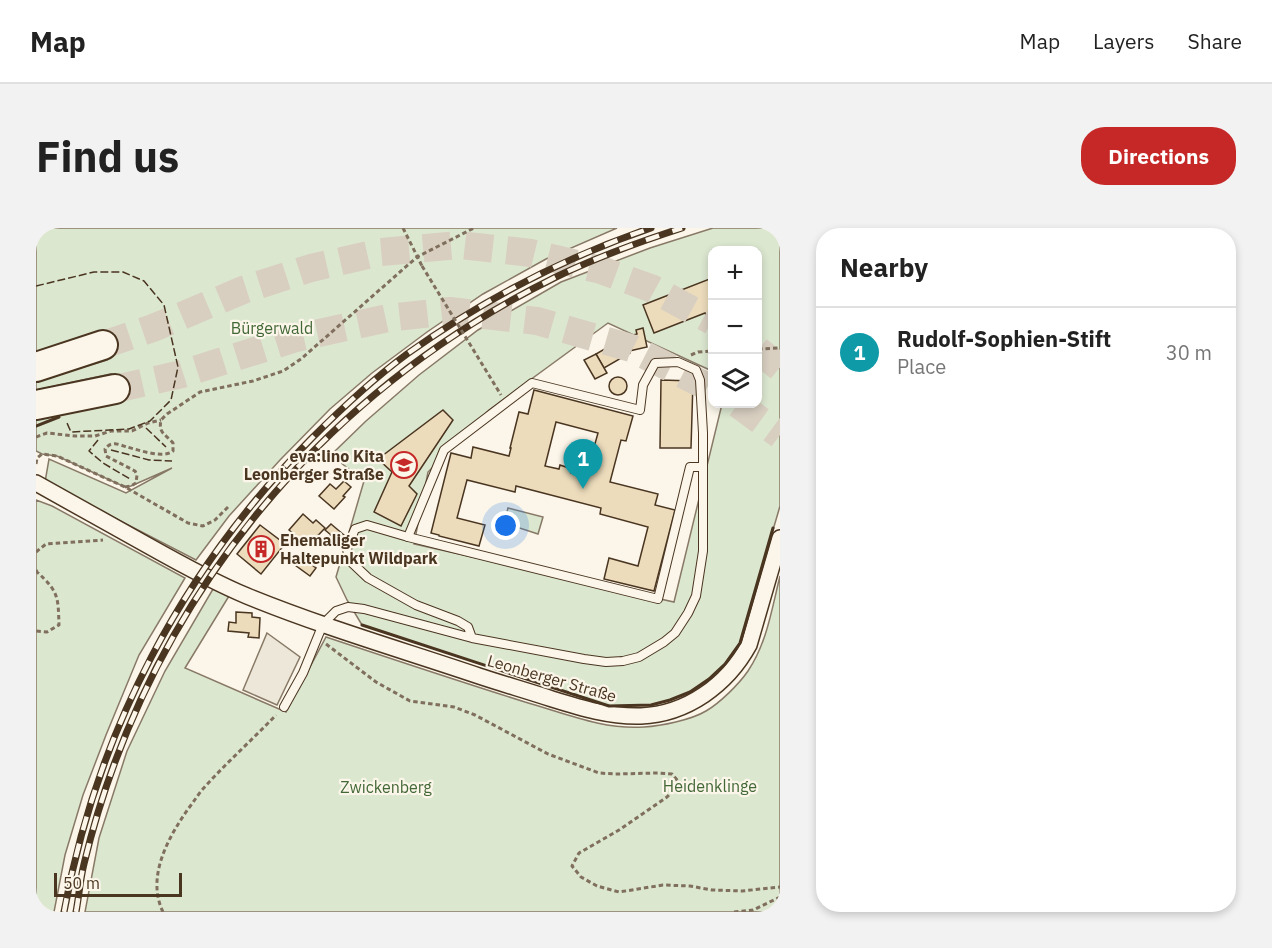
<!DOCTYPE html>
<html lang="en">
<head>
<meta charset="utf-8">
<style>
  body { margin:0; font-family:"IBM Plex Sans",sans-serif; background:#f2f2f2; color:#222 }
  .controls { position:absolute; right:18px; top:18px; display:grid; overflow:hidden; border-radius:12px; box-shadow:0 3px 9px #0003 }
  .controls button { width:54px; height:54px; display:grid; place-items:center; padding:0; border:0; border-bottom:2px solid #e0e0e0; background:#fff; color:#222; font:30px sans-serif }
  .scale { position:absolute; left:18px; bottom:15px; width:128px; box-sizing:border-box; padding-left:6px; border:3px solid #4a3520; border-top:0; font-size:16px; line-height:21px; white-space:nowrap; color:#4a3520; -webkit-text-stroke:4px #fbf6e9; paint-order:stroke }
  .you { position:absolute; left:470px; top:298px; width:21px; height:21px; margin:-15px; border:4px solid #fff; border-radius:50%; background:#1a73e8; box-shadow:0 0 0 9px #1a73e833 }
  .badge { display:grid; place-items:center; width:39px; height:39px; border-radius:50%; background:#c62828; color:#fff; font-size:20px; font-weight:700 }
  .pin { position:absolute; translate:-50% -50px; filter:drop-shadow(0 2px 3px #0008) }
  .pin::after { content:''; position:absolute; top:32px; width:21px; height:18px; background:inherit; clip-path:polygon(0 0,100% 0,50% 100%) }
  .list { margin:0; padding:0; list-style:none }
  h2 { display:flex; justify-content:space-between; align-items:center; height:78px; margin:0; padding:0 24px; font-size:26px }
  h2 small { font-size:20px; font-weight:400; color:#767676 }
  .list li { display:grid; grid-template-columns:39px 1fr auto; gap:18px; align-items:center; box-sizing:border-box; height:90px; padding:0 24px; border-top:2px solid #e0e0e0 }
  .list b { display:block; font-size:22px; white-space:nowrap }
  .list p { margin:0; font-size:20px; white-space:nowrap; color:#767676 }
  .list em { font-size:20px; font-style:normal; color:#767676 }
  .icon { flex:none; width:33px; height:33px; fill:none; stroke:currentColor; stroke-width:2; stroke-linecap:round; stroke-linejoin:round }
  .map { position:relative; flex:none; width:744px; height:684px; overflow:hidden; border-radius:24px }
  header { display:flex; align-items:center; gap:36px; box-sizing:border-box; height:84px; padding:0 30px; background:#fff; border-bottom:2px solid #e0e0e0 }
  header strong { font-size:28px }
  nav { display:flex; gap:33px; margin-inline-start:auto; font-size:21px }
  .intro { display:flex; align-items:center; justify-content:space-between; box-sizing:border-box; height:144px; padding:0 36px }
  h1 { margin:0; font-size:42px }
  .button { padding:15px 27px; border-radius:24px; background:#c62828; color:#fff; font-size:21px; font-weight:700 }
  main { display:flex; gap:36px; padding:0 36px }
  aside { flex:1; background:#fff; border-radius:24px; box-shadow:0 3px 9px #0003 }
  .map>svg:first-child { display:block }
  .green { fill:#dce7d0; stroke:#887966; stroke-width:1.5; fill-rule:evenodd }
  .parking { fill:#ede7d9; stroke:#887966; stroke-width:1.5 }
  .building { fill:#ecdcbc; stroke:#4a3520; stroke-width:1.5; fill-rule:evenodd }
  .lines { fill:none; stroke-linecap:round; stroke-linejoin:round }
  .highway-tunnel { stroke:#d8cfc1; stroke-width:28; stroke-dasharray:28 14; stroke-linecap:butt }
  .lane-casing { stroke:#4a3520; stroke-width:10 }
  .street-casing { stroke:#4a3520; stroke-width:18 }
  .highway-casing { stroke:#4a3520; stroke-width:32 }
  .path { stroke:#7f6f5c; stroke-width:3; stroke-dasharray:4.5 3; stroke-linecap:butt }
  .lane { stroke:#fbf6e9; stroke-width:8 }
  .street { stroke:#fbf6e9; stroke-width:15 }
  .highway { stroke:#fbf6e9; stroke-width:28 }
  .rail-casing { stroke:#4a3520; stroke-width:7 }
  .rail { stroke:#fbf6e9; stroke-width:4.5; stroke-dasharray:14; stroke-linecap:butt }
  .path-bridge { stroke:#7f6f5c; stroke-width:3; stroke-dasharray:4.5 3; stroke-linecap:butt }
  .fence { stroke:#4a3520; stroke-width:1.5; stroke-dasharray:8 3; stroke-linecap:butt }
  .wall { stroke:#4a3520; stroke-width:3 }
  .labels { text-anchor:middle; stroke-width:4.5; stroke-linejoin:round; paint-order:stroke }
  .park-label { font-size:16px; fill:#436837; stroke:#fbf6e9 }
  .poi-label { font-size:16px; font-weight:bold; fill:#4a3520; stroke:#fbf6e9; text-anchor:end }
  .street-label { font-size:16px; fill:#4a3520; stroke:#fbf6e9 }
</style>
</head>
<body>
<header>
<strong>Map</strong>
<nav><a>Map</a><a>Layers</a><a>Share</a></nav>
</header>
<div class="intro"><h1>Find us</h1><a class="button">Directions</a></div>
<main>
<div class="map">
<svg width="744" height="684" viewBox="0 0 744 684">
  <rect width="100%" height="100%" fill="#fbf6e9"/>
  <!-- green -->
  <g class="green">
    <polygon points="0,0 581,0 510,31 447,66 391,104 336,145 294,181 244,232 193,288 160,332 9,254 13,231 90,265 136,240 95,258 89,259 21,228 6,226 0,223 0,192 30,182 79,161 75,146 0,162 0,153 71,132 63,106 0,125"/>
    <path d="M 677,0 L 744,0 L 744,278 L 704,415 L 689,436 L 673,451 L 654,464 L 634,472 L 615,477 L 573,478 L 326,397 L 311,372 L 300,349 L 328,253 L 295,227 L 330,193 L 383,147 L 442,102 L 525,54 L 614,20 ZM 676,22 L 722,22 L 722,176 L 686,176 L 638,374 L 378,316 L 392,244 L 453,182 L 572,95 L 676,143 Z"/>
    <polygon points="0,272 16,278 149,350 103,427 70,507 47,567 29,627 18,684 0,684"/>
    <polygon points="472,280 507,289 502,306 468,295"/>
    <path d="M 744,348 L 744,684 L 49,684 L 63,610 L 91,523 L 129,443 L 177,361 L 193,368 L 149,440 L 250,484 L 290,409 C 356,431 422,453 489,474 C 528,485 567,502 608,499 C 625,498 655,492 670,483 C 684,475 703,456 712,443 C 731,415 736,380 744,348 Z"/>
  </g>
  <!-- parking -->
  <polygon class="parking" points="231,405 264,429 241,477 207,462"/>
  <!-- building -->
  <g class="building">
    <polygon points="676,50 676,87 671,89 669,85 618,105 607,77"/>
    <polygon points="607,100 611,119 593,123 589,109 601,106 600,102"/>
    <polygon points="589,109 594,125 568,140 560,126"/>
    <polygon points="560,126 571,145 559,151 548,132"/>
    <circle cx="582" cy="158" r="9"/>
    <polygon points="625,152 657,153 655,220 624,220"/>
    <path d="M 498,162 L 597,188 L 590,213 L 585,212 L 574,254 L 622,266 L 619,277 L 639,282 L 618,363 L 568,351 L 573,330 L 602,338 L 612,299 L 564,286 L 565,280 L 480,258 L 479,264 L 431,252 L 421,290 L 449,297 L 443,318 L 403,308 L 403,307 L 395,305 L 415,225 L 435,230 L 437,219 L 473,228 L 475,220 L 474,220 L 483,184 L 492,186 ZM 520,194 L 562,205 L 550,248 L 535,245 L 536,241 L 524,237 L 523,241 L 509,238 Z"/>
    <polygon points="407,182 417,192 373,258 381,266 365,298 338,284 356,244 342,231"/>
    <polygon points="308,253 315,259 307,268 309,269 298,281 283,268 294,256 300,261"/>
    <polygon points="267,286 277,295 280,292 289,300 272,318 253,302"/>
    <polygon points="295,296 308,307 299,318 291,311 295,307 289,302"/>
    <polygon points="224,297 249,316 225,346 201,326"/>
    <polygon points="265,329 280,340 274,348 259,337"/>
    <polygon points="200,384 216,385 216,389 224,390 223,410 212,409 213,405 192,403 193,394 200,395"/>
  </g>
  <g class="lines">
    <!-- highway-tunnel -->
    <g class="highway-tunnel">
      <polyline points="67,117 117,100 207,62 275,40 345,24 424,17 495,25 565,42 617,61 676,93"/>
      <polyline points="722,122 744,140"/>
      <polyline points="79,161 146,146 260,110 352,90 414,83 501,93 595,120 676,161"/>
      <polyline points="702,176 744,207"/>
    </g>
    <defs>
      <g id="lane">
        <polyline points="372,309 622,371 654,239 667,239"/>
        <polyline points="248,479 267,445 287,396 300,383 312,379 328,381 436,410 548,431 570,434 587,433 603,429 628,414 639,405 652,385 660,368 667,323 667,205 664,152 660,142 642,134 619,135 607,157 604,182 496,155 408,222 372,309 331,297 319,301 311,320 313,332 332,350 380,377 422,393 432,399 436,410"/>
      </g>
      <path id="street" d="M 0,255 C 37,276 74,296 111,317 C 143,335 177,354 211,368 C 287,399 366,422 443,448 C 467,456 492,463 516,471 C 545,480 574,489 605,488 C 651,486 691,457 713,417 L 744,310"/>
      <g id="highway">
        <polyline points="0,139 67,117"/>
        <polyline points="0,177 79,161"/>
      </g>
    </defs>
    <!-- lane casing -->
    <use href="#lane" class="lane-casing"/>
    <!-- street casing -->
    <use href="#street" class="street-casing"/>
    <!-- highway casing -->
    <use href="#highway" class="highway-casing"/>
    <!-- path -->
    <g class="path">
      <polyline points="367,0 386,38"/>
      <polyline points="722,121 744,120"/>
      <polyline points="655,127 662,124 676,123"/>
      <polyline points="0,209 11,205 39,208 59,208 75,203 96,203 112,195 125,192"/>
      <polyline points="0,236 1,230 6,226 21,228 89,259 152,295 167,298 179,292 193,278"/>
      <path d="M 89,259 L 95,258 L 100,255 L 101,247 L 99,243 L 70,228 L 69,221 C 71,219 73,216 77,216 C 81,215 87,218 91,219 C 103,222 127,231 137,223 L 137,215 C 130,206 122,206 125,192 L 131,186 L 164,164 L 217,153 L 247,143 L 265,131 L 381,29 L 438,0"/>
      <polyline points="0,324 10,316 67,312"/>
      <path d="M 0,342 L 1,344 C 23,364 22,369 23,397 L 11,404 L 0,403"/>
      <polyline points="290,416 340,454 374,473 418,479 439,487 512,526 563,545 579,546 622,545 636,546 642,553 639,560 631,569 583,602 543,625 536,638 545,649 561,658 583,664 627,657 654,658 676,662 706,663 744,659"/>
      <path d="M 127,684 C 110,649 132,610 152,581 C 157,575 161,568 166,562 C 189,536 216,512 240,487"/>
      <polyline points="698,684 717,682 744,669"/>
    </g>
    <!-- lane -->
    <use href="#lane" class="lane"/>
    <!-- street -->
    <use href="#street" class="street"/>
    <!-- highway -->
    <use href="#highway" class="highway"/>
    <defs>
      <g id="rail">
        <path d="M 28,684 C 61,503 146,342 275,211 C 305,181 337,151 371,126 C 447,72 527,30 615,0"/>
        <path d="M 40,684 C 43,668 44,652 48,636 C 110,378 282,166 520,49 C 561,29 603,14 646,0"/>
      </g>
    </defs>
    <!-- rail casing -->
    <use href="#rail" class="rail-casing"/>
    <!-- rail -->
    <use href="#rail" class="rail"/>
    <!-- path-bridge -->
    <polyline class="path-bridge" points="386,38 465,167"/>
    <!-- fence -->
    <g class="fence">
      <polyline points="0,58 58,44 87,44 108,53 128,77 142,139 135,172 114,193 93,201 35,204 31,195"/>
      <polyline points="110,200 130,219"/>
      <polyline points="62,212 53,223 67,235 94,251"/>
      <polyline points="75,222 113,232 136,233"/>
    </g>
    <!-- wall -->
    <g class="wall">
      <polyline points="0,198 23,189"/>
      <polyline points="326,397 573,478 615,477 634,472 654,464 673,451 689,436 704,415 737,300"/>
    </g>
  </g>
  <!-- icons -->
  <defs>
    <symbol id="school-ring" viewBox="-11 -11 22 22"><circle r="9.5" fill="#fbf6e9" stroke="#c62828" stroke-width="1.5"/><path d="M0-5L7-2L0 1L-7-2ZM-4 1L0 2.5L4 1V4Q0 6-4 4Z" fill="#c62828"/></symbol>
    <symbol id="building-ring" viewBox="-11 -11 22 22"><circle r="9.5" fill="#fbf6e9" stroke="#c62828" stroke-width="1.5"/><path d="M-4-6H4V6H1V3H-1V6H-4ZM-2.5-4.3h1.7v1.8h-1.7ZM.8-4.3h1.7v1.8H.8ZM-2.5-1h1.7V.8h-1.7ZM.8-1h1.7V.8H.8Z" fill="#c62828"/></symbol>
  </defs>
  <g fill-rule="evenodd">
    <use href="#school-ring" x="353" y="222" width="30" height="30"/>
    <use href="#building-ring" x="210" y="306" width="30" height="30"/>
  </g>
  <g class="labels">
    <!-- park labels -->
    <g class="park-label">
      <text x="236" y="106">Bürgerwald</text>
      <text x="674" y="564">Heidenklinge</text>
      <text x="350" y="565">Zwickenberg</text>
    </g>
    <!-- poi labels -->
    <g class="poi-label">
      <text x="348" y="234">eva:lino Kita<tspan x="348" dy="18">Leonberger Straße</tspan></text>
      <text x="244" y="318" text-anchor="start">Ehemaliger<tspan x="244" dy="18">Haltepunkt Wildpark</tspan></text>
    </g>
    <!-- street labels -->
    <g class="street-label">
      <text transform="translate(516 450) rotate(16)" y="6">Leonberger Straße</text>
    </g>
  </g>
</svg>
<div class="controls">
<button>+</button>
<button>−</button>
<button><svg class="icon" aria-label="layers" viewBox="0 0 24 24"><path d="M12 4l9 5-9 5-9-5zM3 14l9 5 9-5"/></svg></button>
</div>
<div class="scale">50 m</div>
<div class="you"></div>
<div class="pin badge" style="left:547px;top:261px;background:#0f9aa8">1</div>
</div>
<aside>
<h2>Nearby<small></small></h2>
<ul class="list">
<li><span class="badge" style="background:#0f9aa8">1</span><div><b>Rudolf-Sophien-Stift</b><p>Place</p></div><em>30 m</em></li>
</ul>
</aside>
</main>
</body>
</html>
